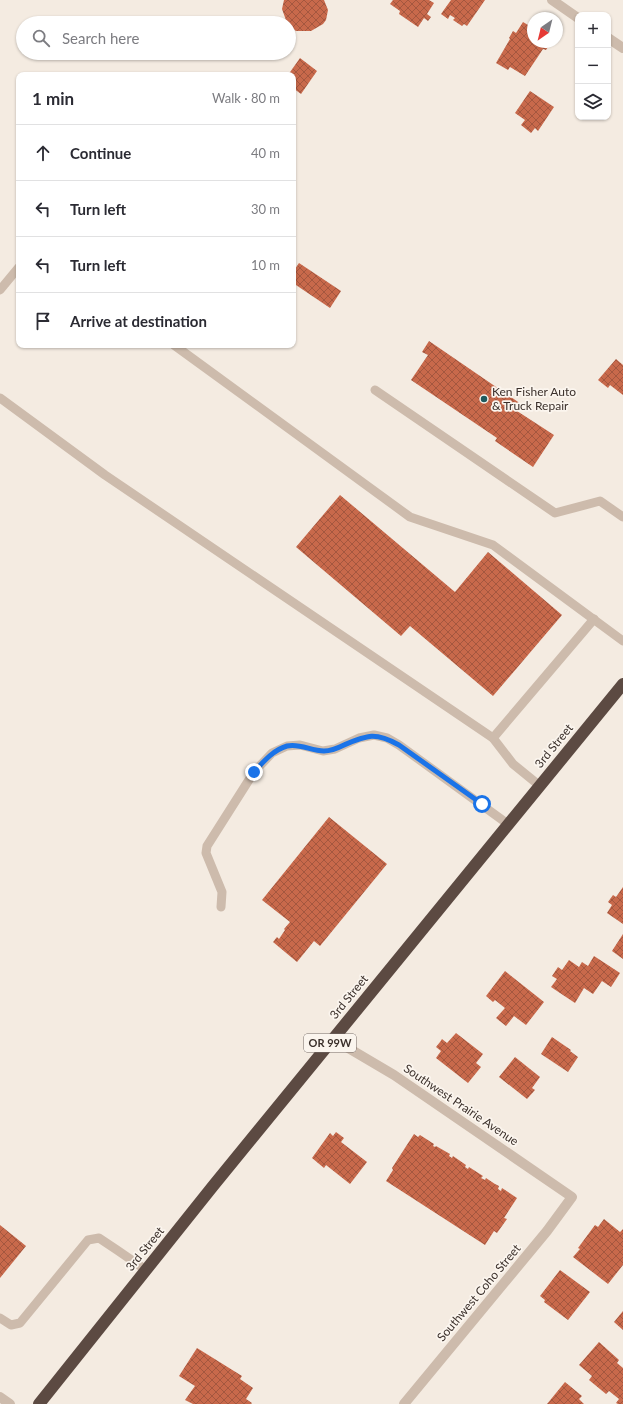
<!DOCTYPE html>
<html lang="en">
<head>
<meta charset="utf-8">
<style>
  body { margin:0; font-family:Lato,sans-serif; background:#f2f2f3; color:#2b2b33 }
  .controls { position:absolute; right:12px; top:12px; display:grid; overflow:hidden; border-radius:8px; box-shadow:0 1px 3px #0004 }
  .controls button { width:36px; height:36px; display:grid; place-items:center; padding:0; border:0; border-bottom:1px solid #e1e1e2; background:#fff; color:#2b2b33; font:20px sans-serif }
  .compass { position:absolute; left:527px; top:12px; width:36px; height:36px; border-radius:50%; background:#fff; box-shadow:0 1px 3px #0004; rotate:215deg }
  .stop { position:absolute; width:12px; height:12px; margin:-9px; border:3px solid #1a73e8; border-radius:50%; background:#fff }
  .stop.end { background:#1a73e8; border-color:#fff; box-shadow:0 1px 4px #0008 }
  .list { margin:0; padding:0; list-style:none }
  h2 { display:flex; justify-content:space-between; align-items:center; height:52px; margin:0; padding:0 16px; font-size:17px }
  h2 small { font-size:13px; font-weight:400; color:#7c7c81 }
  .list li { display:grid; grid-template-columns:26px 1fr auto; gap:12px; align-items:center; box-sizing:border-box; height:56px; padding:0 16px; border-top:1px solid #e1e1e2 }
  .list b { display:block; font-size:15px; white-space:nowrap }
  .list em { font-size:13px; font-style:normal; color:#7c7c81 }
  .icon { flex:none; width:22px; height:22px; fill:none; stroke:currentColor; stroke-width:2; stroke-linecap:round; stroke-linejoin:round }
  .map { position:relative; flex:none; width:623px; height:1404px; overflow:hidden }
  .search { position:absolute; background:#fff; box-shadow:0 1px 3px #0004; left:16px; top:16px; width:280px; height:44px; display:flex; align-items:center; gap:10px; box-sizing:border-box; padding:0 14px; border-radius:22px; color:#7c7c81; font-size:15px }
  .panel { position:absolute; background:#fff; box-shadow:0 1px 3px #0004; left:16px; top:72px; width:280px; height:276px; border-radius:8px }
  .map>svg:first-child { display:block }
  .building { fill:url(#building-cross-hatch) }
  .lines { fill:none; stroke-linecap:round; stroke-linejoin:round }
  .lane { stroke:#cdbbac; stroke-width:9 }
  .street { stroke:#cdbbac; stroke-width:10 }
  .highway { stroke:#5c4a42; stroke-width:12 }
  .route { stroke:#1a73e8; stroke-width:5 }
  .poi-dot { fill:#1f5a5e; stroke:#fbf5ee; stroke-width:1.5 }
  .labels { text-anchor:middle; stroke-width:3.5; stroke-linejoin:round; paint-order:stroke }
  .shield { fill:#fbf5ee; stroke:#756b66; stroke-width:1 }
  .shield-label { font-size:11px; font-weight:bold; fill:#3b302b }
  .poi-label { font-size:12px; fill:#3b302b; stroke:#fbf5ee; text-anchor:start }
  .street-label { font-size:12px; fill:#3b302b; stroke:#fbf5ee }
</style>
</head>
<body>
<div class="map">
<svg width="623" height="1404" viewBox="0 0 623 1404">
  <defs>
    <pattern id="building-cross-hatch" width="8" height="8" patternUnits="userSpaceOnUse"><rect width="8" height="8" fill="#c8694b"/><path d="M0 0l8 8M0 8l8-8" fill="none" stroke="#a4573f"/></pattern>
  </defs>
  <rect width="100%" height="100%" fill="#f4ebe1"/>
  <!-- building -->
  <g class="building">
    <polygon points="284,0 324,0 328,10 326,20 323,24 311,31 296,31 289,26 289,23 287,23 282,9"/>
    <polygon points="393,0 429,0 434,3 427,14 431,17 428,21 424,18 418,27 399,14 400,11 390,4"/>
    <polygon points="451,0 485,0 467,26 464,24 462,26 453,20 455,18 450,15 448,19 441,14"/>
    <polygon points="523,22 533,28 533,42 551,42 546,50 543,49 525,76 510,67 508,70 496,63 510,39 509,38 513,31 516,33"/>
    <polygon points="300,58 317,71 301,94 293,88 293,75 288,75"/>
    <polygon points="530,91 554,107 538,131 535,128 531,133 521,125 525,120 515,113"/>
    <polygon points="299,263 341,291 330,308 293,283 293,272"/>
    <polygon points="429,341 521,404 517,411 554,435 533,467 495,441 497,438 411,380 428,355 422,352"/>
    <polygon points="616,359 623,365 623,395 610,385 608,388 598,380"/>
    <polygon points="340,495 455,592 488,552 562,615 493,696 410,626 401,636 296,547"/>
    <polygon points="329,817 387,864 320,946 314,941 297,962 273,942 277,937 279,939 285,930 284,929 290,922 262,900"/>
    <polygon points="623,887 623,924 607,913 612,905 608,902 613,895 616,897"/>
    <polygon points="623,934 623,959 612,951"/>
    <polygon points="594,956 620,973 611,987 602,981 593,994 584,988 575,1003 551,987 557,979 552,976 558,967 562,970 569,960 579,967 582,962 588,966"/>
    <polygon points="505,971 544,1002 526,1025 514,1016 506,1026 496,1018 505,1008 495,1000 493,1002 486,996"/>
    <polygon points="456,1033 483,1054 476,1063 481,1067 468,1083 436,1058 441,1051 436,1047 440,1042 442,1039 447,1043"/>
    <polygon points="552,1037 571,1050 570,1051 578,1057 568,1072 541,1054"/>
    <polygon points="515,1057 540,1077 532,1088 535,1090 527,1099 499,1077"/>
    <polygon points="336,1132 344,1138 341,1142 367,1162 350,1184 326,1165 324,1168 312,1158 330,1133 333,1136"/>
    <polygon points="414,1134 418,1137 420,1135 434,1144 433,1146 435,1147 436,1146 450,1154 449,1156 452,1158 453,1156 466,1165 465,1167 468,1169 469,1167 483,1176 481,1178 485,1180 486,1178 495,1184 499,1186 498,1189 501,1191 502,1188 517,1198 504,1218 507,1219 497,1233 494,1231 485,1245 386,1181 393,1170 392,1168"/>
    <polygon points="604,1219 620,1232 623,1229 623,1265 608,1284 573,1257 580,1249 578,1248 595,1225 598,1227"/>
    <polygon points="0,1225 26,1246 0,1278"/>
    <polygon points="560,1270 590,1292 568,1320 544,1302 545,1300 540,1296"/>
    <polygon points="623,1311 623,1330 614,1322"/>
    <polygon points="599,1342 619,1360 617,1363 623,1368 623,1404 618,1404 616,1403 619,1399 609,1391 606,1394 589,1380 592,1376 579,1365"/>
    <polygon points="197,1348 242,1376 240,1379 253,1388 246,1399 252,1403 251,1404 193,1404 185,1400 195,1386 179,1376"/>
    <polygon points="565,1382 582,1396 579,1399 584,1404 547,1404"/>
  </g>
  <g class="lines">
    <!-- lane -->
    <g class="lane">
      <polyline points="0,290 19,267"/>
      <polyline points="174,345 410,517 493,545 623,641"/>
      <polyline points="375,390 555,513 600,501 623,517"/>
      <polyline points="0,398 105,475 493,738 513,764 540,786"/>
      <polyline points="493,738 594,619"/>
      <polyline points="221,907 222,892 206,853 207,846 254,772 272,753 287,746 300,745 323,751 335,749 359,738 374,735 387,738 399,745 508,824"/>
      <polyline points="0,1318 11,1325 20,1323 88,1240 99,1238 117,1250 146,1270"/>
    </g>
    <!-- street -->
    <g class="street">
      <polyline points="552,0 578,18"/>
      <polyline points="608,38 623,48"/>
      <polyline points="333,1039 394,1075 572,1197 547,1231 404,1404"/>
      <polyline points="0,1397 10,1404"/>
    </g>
    <!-- highway -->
    <polyline class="highway" points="39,1404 213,1186 623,684"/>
  </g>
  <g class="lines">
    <!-- route -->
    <path class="route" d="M 254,772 C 263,762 273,750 287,746 C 300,743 311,751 324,751 C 331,751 338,748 344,745 C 368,735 375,732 399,745 L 482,804"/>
  </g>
  <!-- markers -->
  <circle class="poi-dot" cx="484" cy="399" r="4"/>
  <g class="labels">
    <!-- shield labels -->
    <rect class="shield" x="304" y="1034" width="52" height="18" rx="3"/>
    <g class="shield-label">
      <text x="330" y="1047">OR 99W</text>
    </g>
    <!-- poi labels -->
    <g class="poi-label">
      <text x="492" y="396">Ken Fisher Auto<tspan x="492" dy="14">&amp; Truck Repair</tspan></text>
    </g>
    <!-- street labels -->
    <g class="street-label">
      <text transform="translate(554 746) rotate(-51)" y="4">3rd Street</text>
      <text transform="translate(349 997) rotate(-51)" y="4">3rd Street</text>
      <text transform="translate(461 1105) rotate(34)" y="4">Southwest Prairie Avenue</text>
      <text transform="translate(145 1249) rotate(-51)" y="4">3rd Street</text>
      <text transform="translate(479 1293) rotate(-50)" y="4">Southwest Coho Street</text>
    </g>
  </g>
</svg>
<div class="controls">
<button>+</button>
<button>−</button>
<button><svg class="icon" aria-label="layers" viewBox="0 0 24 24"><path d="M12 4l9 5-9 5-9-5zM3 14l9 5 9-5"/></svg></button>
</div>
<svg class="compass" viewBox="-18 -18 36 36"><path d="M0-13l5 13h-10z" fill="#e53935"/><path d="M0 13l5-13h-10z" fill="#7c7c81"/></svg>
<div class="stop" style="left:482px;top:804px"></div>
<div class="stop end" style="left:254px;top:772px"></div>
<div class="search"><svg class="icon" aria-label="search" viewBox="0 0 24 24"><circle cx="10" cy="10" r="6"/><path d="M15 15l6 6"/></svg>Search here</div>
<section class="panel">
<h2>1 min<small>Walk · 80 m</small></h2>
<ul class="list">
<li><svg class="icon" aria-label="ahead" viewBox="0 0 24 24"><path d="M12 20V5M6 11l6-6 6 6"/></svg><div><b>Continue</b></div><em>40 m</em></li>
<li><svg class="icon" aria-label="left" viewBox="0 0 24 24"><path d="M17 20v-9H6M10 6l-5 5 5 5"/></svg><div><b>Turn left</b></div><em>30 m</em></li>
<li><svg class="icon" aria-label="left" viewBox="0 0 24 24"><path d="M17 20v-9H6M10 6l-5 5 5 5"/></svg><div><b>Turn left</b></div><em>10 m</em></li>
<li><svg class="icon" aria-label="arrive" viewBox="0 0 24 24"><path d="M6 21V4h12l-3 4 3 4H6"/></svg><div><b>Arrive at destination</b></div></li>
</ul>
</section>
</div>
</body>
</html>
